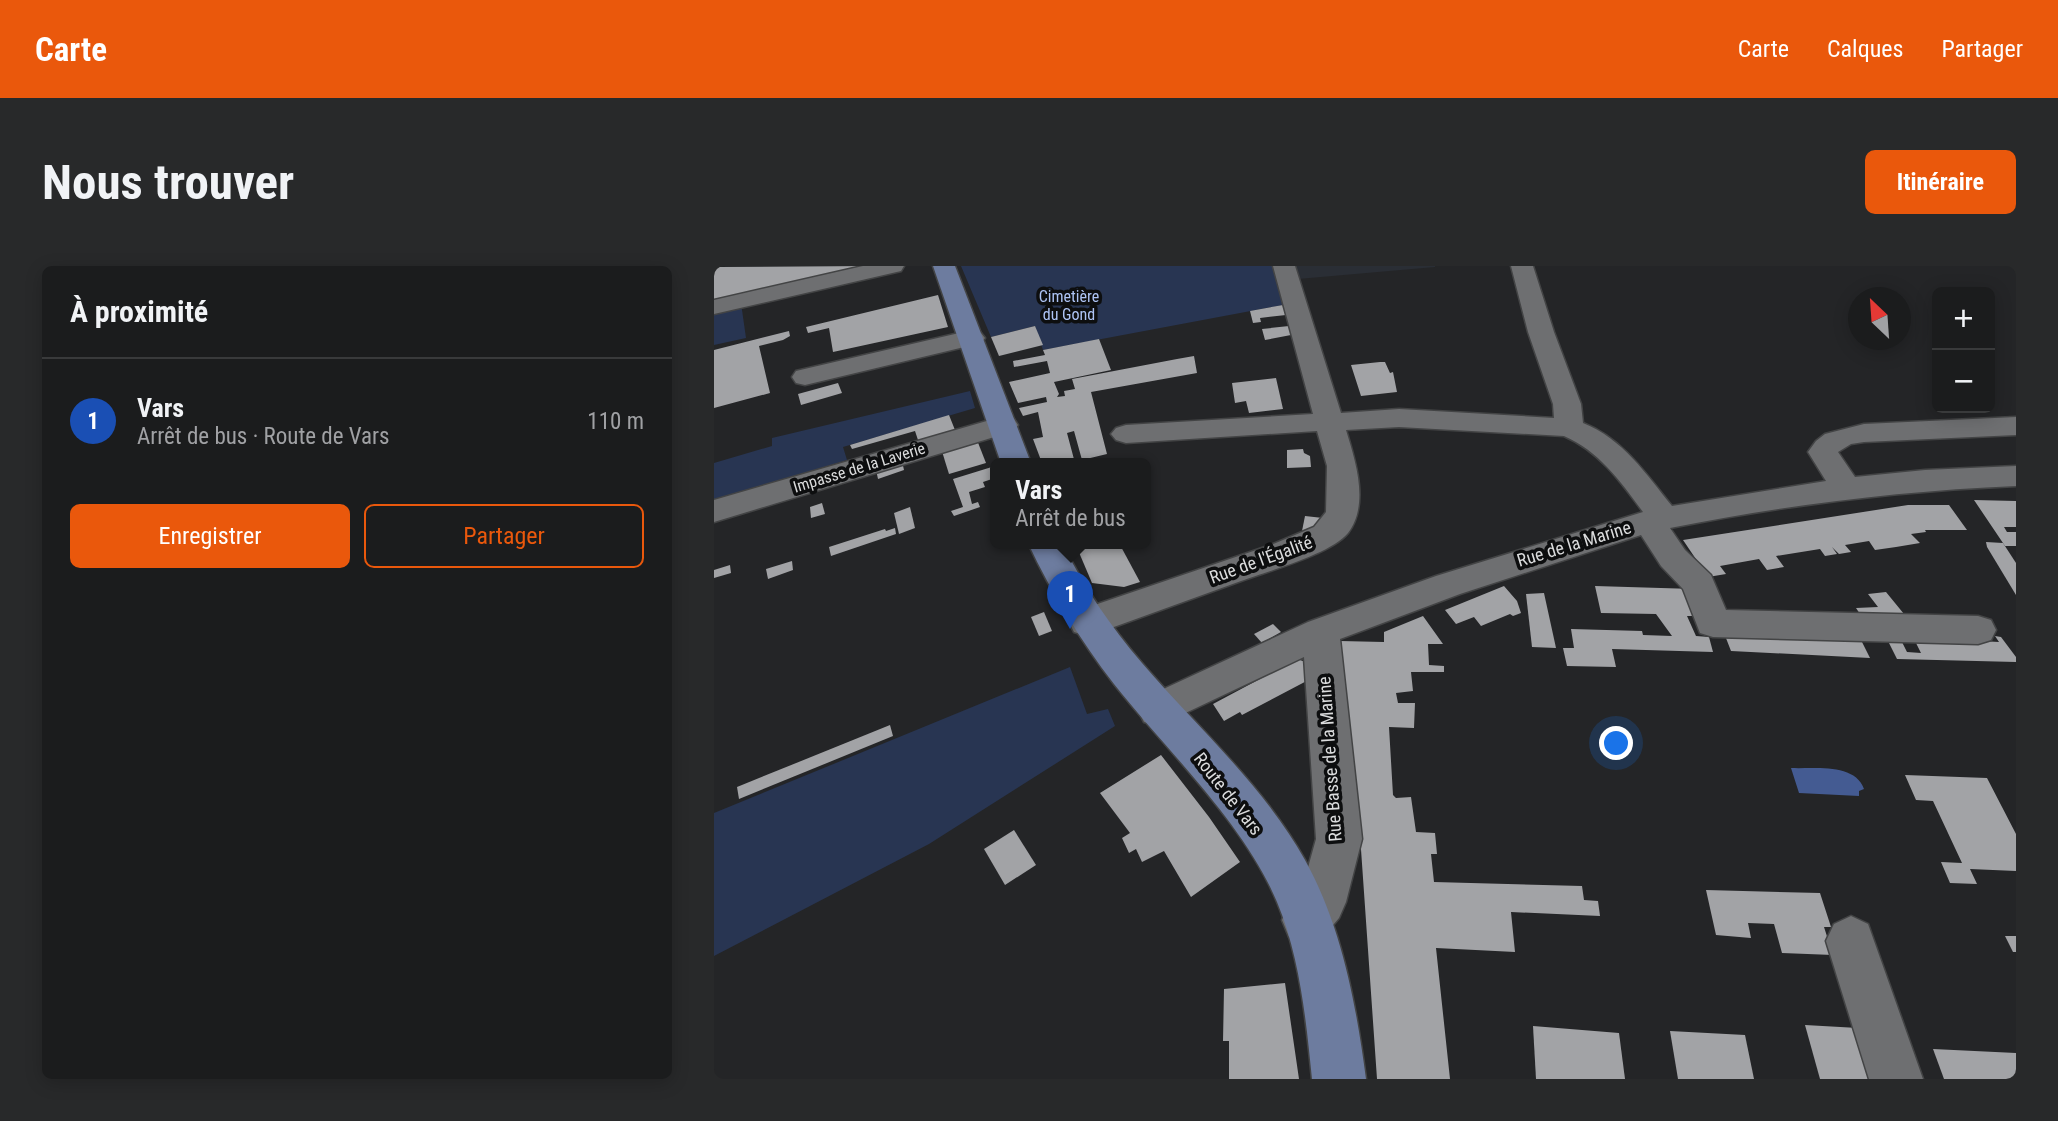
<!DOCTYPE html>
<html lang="fr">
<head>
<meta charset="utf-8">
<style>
  body { margin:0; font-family:"Roboto Condensed",sans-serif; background:#28292a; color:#f1f3f6 }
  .controls { position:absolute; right:21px; top:21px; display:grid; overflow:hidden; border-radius:10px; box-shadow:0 4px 18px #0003 }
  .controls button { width:63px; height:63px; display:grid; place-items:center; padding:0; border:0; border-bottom:2px solid #393a3b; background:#1b1c1d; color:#f1f3f6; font:35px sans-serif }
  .compass { position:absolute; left:1134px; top:21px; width:63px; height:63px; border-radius:50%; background:#1b1c1d; box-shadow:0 4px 18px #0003; rotate:335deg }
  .you { position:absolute; left:903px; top:478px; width:24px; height:24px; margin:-18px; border:5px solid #fff; border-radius:50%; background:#1a73e8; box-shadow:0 0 0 10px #1a73e833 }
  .badge { display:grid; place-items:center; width:46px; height:46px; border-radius:50%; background:#ea580c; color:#fff; font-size:23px; font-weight:700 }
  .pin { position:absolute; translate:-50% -58px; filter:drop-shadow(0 2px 4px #0008) }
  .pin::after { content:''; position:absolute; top:37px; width:24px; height:21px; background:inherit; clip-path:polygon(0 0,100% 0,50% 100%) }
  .popup { position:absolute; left:276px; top:192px; width:161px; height:91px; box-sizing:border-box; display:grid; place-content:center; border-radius:10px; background:#1b1c1d; filter:drop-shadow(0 2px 5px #0005); font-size:23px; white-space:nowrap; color:#a0a1a4 }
  .popup b { font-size:26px; color:#f1f3f6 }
  .popup::after { content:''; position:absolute; left:50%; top:100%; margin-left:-14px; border:14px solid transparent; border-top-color:#1b1c1d }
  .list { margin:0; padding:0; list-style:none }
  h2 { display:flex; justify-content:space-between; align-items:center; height:91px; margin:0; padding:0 28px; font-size:30px }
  h2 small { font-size:23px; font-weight:400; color:#a0a1a4 }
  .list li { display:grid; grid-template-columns:46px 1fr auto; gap:21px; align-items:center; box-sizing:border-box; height:126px; padding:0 28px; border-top:2px solid #393a3b }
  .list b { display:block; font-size:26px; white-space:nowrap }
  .list p { margin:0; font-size:23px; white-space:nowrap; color:#a0a1a4 }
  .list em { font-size:23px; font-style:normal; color:#a0a1a4 }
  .actions { display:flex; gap:14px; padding:21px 28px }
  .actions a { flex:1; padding:16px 0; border:2px solid #ea580c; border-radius:10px; text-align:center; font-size:24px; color:#ea580c }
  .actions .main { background:#ea580c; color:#fff }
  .map { position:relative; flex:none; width:1302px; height:813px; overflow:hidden; border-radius:10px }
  header { display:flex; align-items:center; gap:42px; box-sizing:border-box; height:98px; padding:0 35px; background:#ea580c; color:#fff }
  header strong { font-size:33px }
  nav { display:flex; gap:38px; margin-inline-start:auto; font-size:24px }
  .intro { display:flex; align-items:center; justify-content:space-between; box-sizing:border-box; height:168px; padding:0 42px }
  h1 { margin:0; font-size:49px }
  .button { padding:18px 32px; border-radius:10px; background:#ea580c; color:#fff; font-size:24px; font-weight:700 }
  main { display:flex; gap:42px; padding:0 42px }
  aside { flex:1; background:#1b1c1d; border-radius:10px; box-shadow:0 4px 18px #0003 }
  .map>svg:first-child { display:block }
  .built { fill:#2a2e35 }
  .green { fill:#283552 }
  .water { fill:#445b92 }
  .building { fill:#a2a3a6 }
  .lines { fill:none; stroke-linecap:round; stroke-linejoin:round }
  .minor-casing { stroke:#434445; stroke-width:3 }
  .major-casing { stroke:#434445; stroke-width:3 }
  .minor { fill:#6e6f71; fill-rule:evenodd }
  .major { fill:#6d7c9f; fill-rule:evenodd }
  .labels { text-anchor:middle; stroke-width:7; stroke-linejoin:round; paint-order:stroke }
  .far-park-label { font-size:16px; fill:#aec4f5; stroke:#0d0e0f }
  .far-street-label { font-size:16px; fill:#dbdcdd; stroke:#0d0e0f }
  .street-label { font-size:18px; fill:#dbdcdd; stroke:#0d0e0f }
</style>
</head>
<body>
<header>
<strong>Carte</strong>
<nav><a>Carte</a><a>Calques</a><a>Partager</a></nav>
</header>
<div class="intro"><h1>Nous trouver</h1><a class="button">Itinéraire</a></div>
<main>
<aside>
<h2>À proximité<small></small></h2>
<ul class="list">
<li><span class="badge" style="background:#1a4fb4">1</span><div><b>Vars</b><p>Arrêt de bus · Route de Vars</p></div><em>110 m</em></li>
</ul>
<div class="actions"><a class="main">Enregistrer</a><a>Partager</a></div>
</aside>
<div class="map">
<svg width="1302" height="813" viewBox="0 0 1302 813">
  <rect width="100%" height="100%" fill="#242527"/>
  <!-- built -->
  <polygon class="built" points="581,0 721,0 721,1 584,13"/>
  <!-- green -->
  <g class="green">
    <polygon points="247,0 559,0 569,39 329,84 321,60 277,71"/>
    <polygon points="27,37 32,72 0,79 0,44"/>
    <polygon points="256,125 261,142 129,181 133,194 0,235 0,197 58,180 58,172"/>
    <polygon points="356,401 373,448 394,443 401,460 215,578 0,690 0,547"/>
  </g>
  <!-- water -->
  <path class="water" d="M 1077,502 C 1101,503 1141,497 1150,523 L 1145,525 L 1145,530 L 1085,527 Z"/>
  <!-- building -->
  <g class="building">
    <polygon points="0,0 6,1 156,0 0,37"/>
    <polygon points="224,29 234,61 119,86 115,62 94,67 92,61"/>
    <polygon points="569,39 572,49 546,52 547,56 539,57 536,45"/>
    <polygon points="321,60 329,79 285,90 277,71"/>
    <polygon points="575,60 577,69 551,74 548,63"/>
    <polygon points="75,65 76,70 69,74 45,80 56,127 0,142 0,84"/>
    <polygon points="385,73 397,104 340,116 345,128 343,131 351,130 350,125 361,123 358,113 463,93 480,90 483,107 377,126 393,188 368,194 360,165 353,167 361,197 328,197 319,173 329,171 324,146 309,150 305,142 333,136 332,131 304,137 295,116 336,107 333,95 300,101 299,95 331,89 329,84"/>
    <polygon points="666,96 671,96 676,107 679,106 683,126 647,130 637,99"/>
    <polygon points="562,112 569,143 535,147 532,135 521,137 518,117"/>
    <polygon points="124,117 128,127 87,139 84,128"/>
    <polygon points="235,149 243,169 206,180 201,165 138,183 136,179"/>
    <polygon points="261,169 272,197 235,208 226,179"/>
    <polygon points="589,183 590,187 596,190 597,201 573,202 573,184"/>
    <polygon points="187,191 190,204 164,213 161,199"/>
    <polygon points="281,200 281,212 269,216 271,221 255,226 258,238 264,236 266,241 240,250 237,245 249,241 239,213"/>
    <polygon points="1260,234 1302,235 1302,261 1290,261 1293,266 1302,266 1302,280 1291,280"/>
    <polygon points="108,237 111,248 97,252 96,241"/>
    <polygon points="1194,239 1235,239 1253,264 1211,264 1212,266 1197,268 1206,277 1182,281 1161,284 1155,275 1131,279 1137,286 1125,288 1118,281 1123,288 1111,290 1106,283 1062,290 1070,301 1053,304 1045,293 1006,300 1012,308 994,311 969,274"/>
    <polygon points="196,241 201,262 185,268 180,247"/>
    <polygon points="591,250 609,252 594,268 588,265"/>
    <polygon points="181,262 182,268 117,290 115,281 171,263 172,265"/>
    <polygon points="1272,276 1289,277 1302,297 1302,329 1273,281"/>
    <polygon points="361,277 405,277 426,316 410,321 378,317"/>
    <polygon points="78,295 79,304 54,313 52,303"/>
    <polygon points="16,299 17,307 0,312 0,304"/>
    <polygon points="790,320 803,335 807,347 799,350 796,348 767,360 760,351 742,358 731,344"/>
    <polygon points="881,320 980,323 989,350 973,350 982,370 995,371 999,386 898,383 902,401 853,400 849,382 860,382 857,363 928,365 929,369 958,370 942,348 887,347"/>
    <polygon points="1172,326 1190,348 1154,360 1142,342 1164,341 1154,328"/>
    <polygon points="830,327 842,382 818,381 812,328"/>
    <polygon points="330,346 338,365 325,370 317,351"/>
    <polygon points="709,350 729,378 714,378 715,399 730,400 730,406 697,406 699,425 682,427 684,437 701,437 700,462 675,461 679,529 682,532 697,531 702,566 721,567 723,588 717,588 720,616 868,620 870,634 884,635 886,650 797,646 801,686 722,682 736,813 663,813 646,569 626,375 670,376 670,366"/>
    <polygon points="559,358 567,366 548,377 540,368"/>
    <polygon points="1010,367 1152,371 1155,376 1148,376 1156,392 1017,385"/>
    <polygon points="1281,370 1287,371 1302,391 1302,396 1183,393 1175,377 1169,376 1166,371 1186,372 1193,386 1207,387 1202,377 1194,377 1192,371 1285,376"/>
    <polygon points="583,393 603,400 604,409 528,449 526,446 510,455 499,438"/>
    <polygon points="176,459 179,470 25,533 23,521"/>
    <polygon points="447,489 495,551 526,596 477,631 450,585 428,596 422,583 415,587 408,572 416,567 386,527"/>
    <polygon points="1191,509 1273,512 1302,568 1302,605 1256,603 1263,618 1236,617 1227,596 1248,597 1219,535 1202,534"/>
    <polygon points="300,564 322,599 291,619 270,583"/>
    <polygon points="992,624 1106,627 1117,661 1110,661 1119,689 1068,687 1060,658 1034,657 1037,672 1002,669"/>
    <polygon points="1291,670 1302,670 1302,686 1299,686"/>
    <polygon points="571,717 585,813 515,813 515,775 509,775 510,723"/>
    <polygon points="1091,759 1144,762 1160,813 1106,813"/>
    <polygon points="819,760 905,767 911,813 822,813"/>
    <polygon points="956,765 1031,769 1040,813 964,813"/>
    <polygon points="1219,783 1302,787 1302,813 1230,813"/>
  </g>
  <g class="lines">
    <defs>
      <g id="minor">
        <polygon points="149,0 190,0 187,5 0,48 0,34"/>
        <path d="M 559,0 L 581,0 L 627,147 L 685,143 L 840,152 L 839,138 L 814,66 L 797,0 L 819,0 L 840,66 L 867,138 L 869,157 C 909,173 932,208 958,240 L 1112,215 L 1094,186 L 1102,175 L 1111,168 L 1150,158 L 1302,151 L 1302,169 L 1150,176 L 1137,178 L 1124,186 L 1141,211 L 1211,204 L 1302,200 L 1302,220 C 1185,225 1071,239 956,262 L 971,284 L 997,309 L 1012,344 L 1264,350 L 1277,354 L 1282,364 L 1277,374 L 1264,378 L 999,371 L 986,367 L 969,323 L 947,300 L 927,269 L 746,328 L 626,373 L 648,573 L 632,636 L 625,652 L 609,671 L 592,678 L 575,671 L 568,654 L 575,637 L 588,623 L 602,573 L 590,391 L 444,460 L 430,456 L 424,444 L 430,432 L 594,356 L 722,310 L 929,246 C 907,216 885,185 850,170 L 685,161 L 632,164 C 641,194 656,238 634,267 C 617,288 554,305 527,315 C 480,332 433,349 386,366 L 373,370 L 360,366 L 355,356 L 360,346 L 557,279 L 600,261 L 612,246 L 613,200 L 603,165 L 412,177 L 402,174 L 397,168 L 402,162 L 412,159 L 599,148 Z"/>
        <polygon points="258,64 267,67 271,72 267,77 91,119 82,117 78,111 82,105"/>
        <polygon points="290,150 300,153 304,159 300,165 0,256 0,234"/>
        <polygon points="1137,650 1154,658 1209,813 1155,813 1112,675 1120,658"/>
      </g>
      <g id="major">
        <polygon points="219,0 241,0 317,197 287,197"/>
        <path d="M 314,277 L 348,277 C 370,321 396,360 428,397 C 483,461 549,519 591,594 C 628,661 642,738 652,813 L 598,813 C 592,754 586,691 563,636 C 530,557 453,485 400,418 C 366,374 338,328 314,277 Z"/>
      </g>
    </defs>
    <!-- minor casing -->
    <use href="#minor" class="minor-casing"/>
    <!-- major casing -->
    <use href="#major" class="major-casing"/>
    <!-- minor -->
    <use href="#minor" class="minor"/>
    <!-- major -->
    <use href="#major" class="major"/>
  </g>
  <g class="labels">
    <!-- far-park labels -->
    <g class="far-park-label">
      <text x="355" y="36">Cimetière<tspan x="355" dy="18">du Gond</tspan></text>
    </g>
    <!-- far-street labels -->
    <g class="far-street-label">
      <text transform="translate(145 201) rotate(-17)" y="6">Impasse de la Laverie</text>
    </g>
    <!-- street labels -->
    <g class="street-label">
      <text transform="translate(860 278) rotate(-17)" y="6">Rue de la Marine</text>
      <text transform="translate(547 294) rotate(-20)" y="6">Rue de l'Égalité</text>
      <text transform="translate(616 493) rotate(-94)" y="6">Rue Basse de la Marine</text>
      <text transform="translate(514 528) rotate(52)" y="6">Route de Vars</text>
    </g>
  </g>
</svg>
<div class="controls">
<button>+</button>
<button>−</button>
</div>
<svg class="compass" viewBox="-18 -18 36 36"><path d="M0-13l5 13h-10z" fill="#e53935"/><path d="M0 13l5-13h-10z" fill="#a0a1a4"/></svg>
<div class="you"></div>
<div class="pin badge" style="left:356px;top:363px;background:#1a4fb4">1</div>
<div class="popup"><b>Vars</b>Arrêt de bus</div>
</div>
</main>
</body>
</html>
